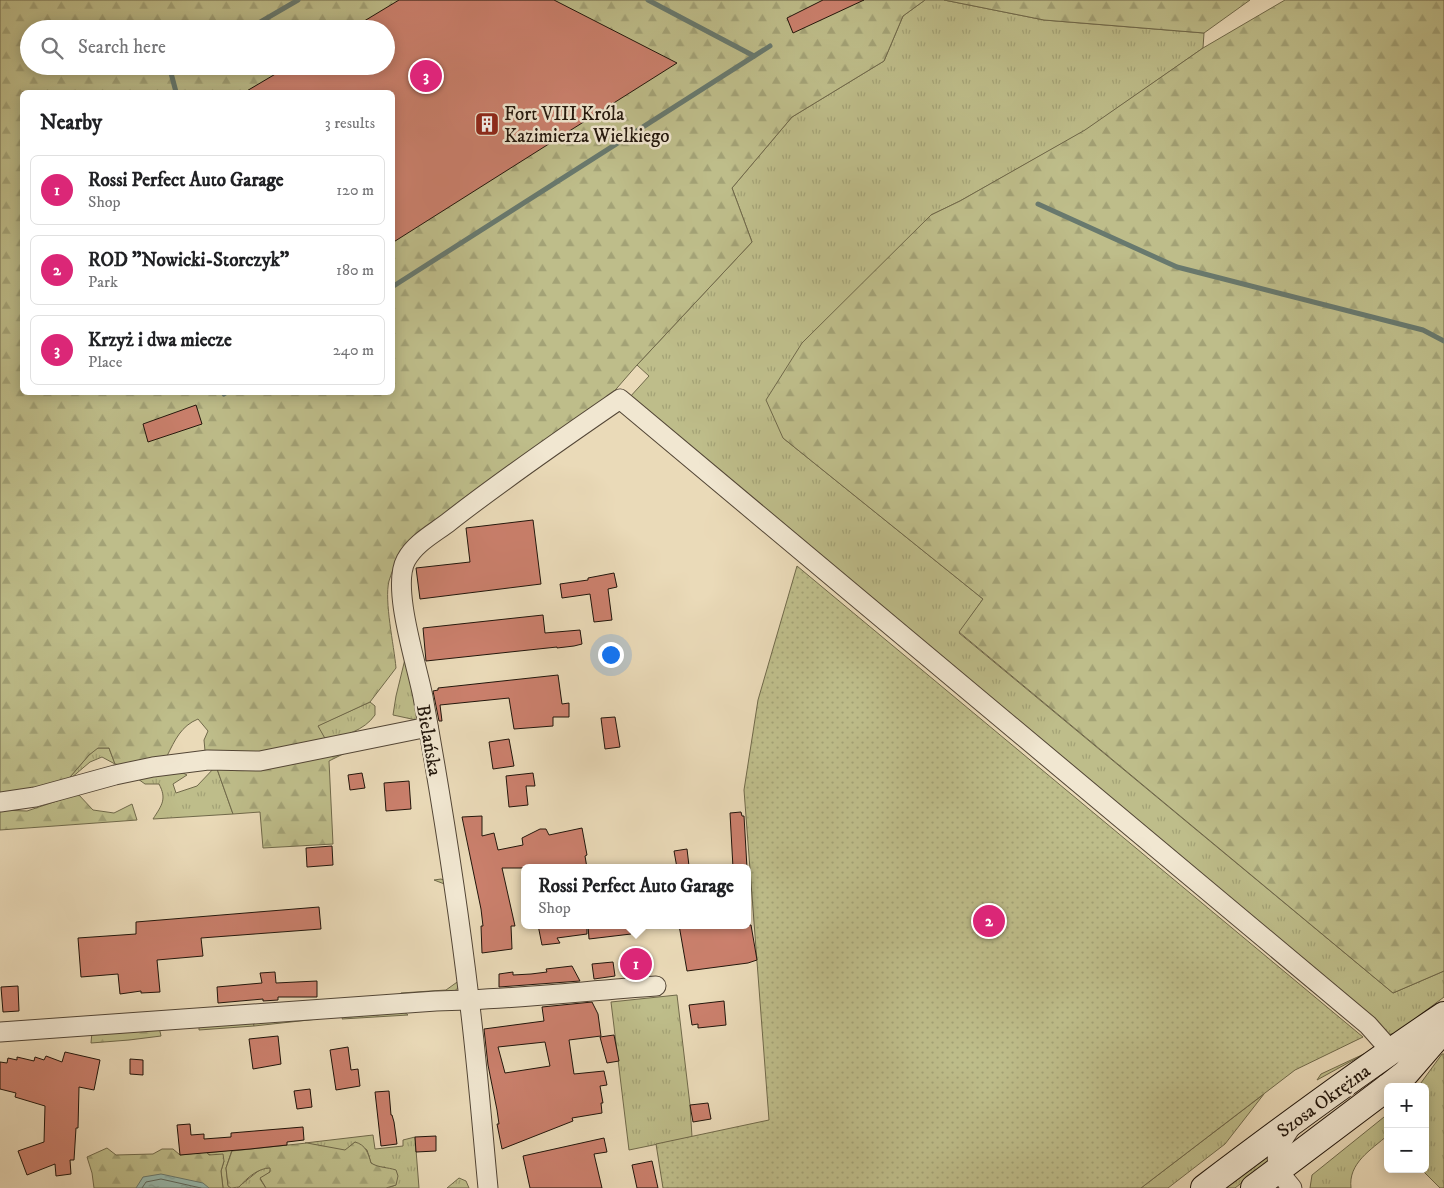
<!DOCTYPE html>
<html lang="en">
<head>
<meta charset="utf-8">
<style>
  body { margin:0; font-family:"IM FELL DW Pica",serif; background:#f2f2f2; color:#202124 }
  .controls { position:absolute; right:15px; bottom:15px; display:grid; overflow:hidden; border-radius:8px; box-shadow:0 2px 12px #0003 }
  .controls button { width:45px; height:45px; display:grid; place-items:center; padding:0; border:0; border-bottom:1px solid #e0e0e0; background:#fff; color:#202124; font:25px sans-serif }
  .you { position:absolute; left:610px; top:654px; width:18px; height:18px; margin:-12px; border:4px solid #fff; border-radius:50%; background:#1a73e8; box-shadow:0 0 0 8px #1a73e833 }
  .badge { display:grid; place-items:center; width:32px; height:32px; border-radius:50%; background:#db2777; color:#fff; font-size:16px; font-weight:700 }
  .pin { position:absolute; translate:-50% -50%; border:2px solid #fff; box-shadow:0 1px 5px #0006 }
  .popup { position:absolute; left:521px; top:864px; width:230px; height:65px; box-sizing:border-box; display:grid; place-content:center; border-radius:8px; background:#fff; filter:drop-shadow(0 1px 4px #0005); font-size:16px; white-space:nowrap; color:#757577 }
  .popup b { font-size:19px; color:#202124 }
  .popup::after { content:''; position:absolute; left:50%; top:100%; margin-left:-10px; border:10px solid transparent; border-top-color:#fff }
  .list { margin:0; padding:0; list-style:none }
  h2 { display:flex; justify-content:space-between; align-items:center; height:65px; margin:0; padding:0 20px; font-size:21px }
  h2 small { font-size:16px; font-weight:400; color:#757577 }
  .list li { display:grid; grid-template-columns:32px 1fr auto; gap:15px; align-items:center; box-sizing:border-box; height:70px; margin:0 10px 10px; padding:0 10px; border:1px solid #e0e0e0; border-radius:8px }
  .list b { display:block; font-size:19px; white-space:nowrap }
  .list p { margin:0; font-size:16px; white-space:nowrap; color:#757577 }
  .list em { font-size:16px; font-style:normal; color:#757577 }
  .icon { flex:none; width:28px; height:28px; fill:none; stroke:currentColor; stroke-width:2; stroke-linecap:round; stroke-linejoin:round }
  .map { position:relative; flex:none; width:1444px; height:1188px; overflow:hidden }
  .search { position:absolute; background:#fff; box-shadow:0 2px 12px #0003; left:20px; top:20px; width:375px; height:55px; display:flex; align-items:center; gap:12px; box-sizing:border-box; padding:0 18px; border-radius:28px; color:#757577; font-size:19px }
  .panel { position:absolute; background:#fff; box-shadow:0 2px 12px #0003; left:20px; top:90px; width:375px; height:305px; border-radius:8px }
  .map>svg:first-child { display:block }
  .grass { fill:url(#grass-tufts); stroke:#70694a }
  .forest { fill:url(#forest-firs); stroke:#70694a; fill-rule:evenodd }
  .garden { fill:url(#garden-dots); stroke:#70694a }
  .water { fill:url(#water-ripples); stroke:#68796e }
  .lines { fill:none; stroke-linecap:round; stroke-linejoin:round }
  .shore { stroke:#5c685e; stroke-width:1 }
  .stream { stroke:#68796e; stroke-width:5 }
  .building { fill:#cb806d; stroke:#21150b; fill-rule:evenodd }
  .street-casing { stroke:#534636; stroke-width:21 }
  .secondary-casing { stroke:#21150b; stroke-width:28 }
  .street { stroke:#f1e7d1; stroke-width:19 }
  .secondary { stroke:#f1e7d1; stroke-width:26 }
  .labels { text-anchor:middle; stroke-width:5; stroke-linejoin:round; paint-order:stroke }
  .poi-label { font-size:19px; fill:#21150b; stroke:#f1e7d1; text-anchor:start }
  .street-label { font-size:19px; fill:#21150b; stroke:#f1e7d1 }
</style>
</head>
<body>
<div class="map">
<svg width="1444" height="1188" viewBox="0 0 1444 1188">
  <defs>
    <pattern id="grass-tufts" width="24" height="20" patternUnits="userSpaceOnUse" patternTransform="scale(1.25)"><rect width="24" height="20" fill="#bebd8a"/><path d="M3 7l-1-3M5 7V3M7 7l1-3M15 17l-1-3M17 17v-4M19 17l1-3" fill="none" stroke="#a3a276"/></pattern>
    <pattern id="forest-firs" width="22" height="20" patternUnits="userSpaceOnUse" patternTransform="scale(1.25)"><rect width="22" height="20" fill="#bebd8a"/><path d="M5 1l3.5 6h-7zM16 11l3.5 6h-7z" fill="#a3a276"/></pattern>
    <pattern id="garden-dots" width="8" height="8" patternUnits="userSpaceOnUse" patternTransform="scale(1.25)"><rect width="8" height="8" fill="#bebd8a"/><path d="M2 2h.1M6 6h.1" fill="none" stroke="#a3a276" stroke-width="1.8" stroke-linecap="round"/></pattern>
    <pattern id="water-ripples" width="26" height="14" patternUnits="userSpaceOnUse" patternTransform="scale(1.25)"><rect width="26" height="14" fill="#98bbb0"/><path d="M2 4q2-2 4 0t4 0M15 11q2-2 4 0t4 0" fill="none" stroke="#83a096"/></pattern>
  </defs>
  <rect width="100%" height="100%" fill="#eadab8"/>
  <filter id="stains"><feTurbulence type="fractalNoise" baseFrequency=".004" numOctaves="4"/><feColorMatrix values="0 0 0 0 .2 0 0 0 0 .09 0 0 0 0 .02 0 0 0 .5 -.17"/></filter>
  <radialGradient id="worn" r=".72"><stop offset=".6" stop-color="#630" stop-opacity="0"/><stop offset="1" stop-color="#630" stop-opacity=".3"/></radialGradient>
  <!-- grass -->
  <g class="grass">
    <polygon points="925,0 944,0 1044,20 1204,33 1203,48 1086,130 960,201 931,215 783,438 983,599 959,633 1393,993 1444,971 1444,997 1396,1033 1387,1035 948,666 880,604 629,398 649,376 637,365 752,242 732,188 792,117 884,61 903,16"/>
    <polygon points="406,655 421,721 393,715 396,696"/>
    <path d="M 370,702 L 375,706 L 375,715 C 364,731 344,735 327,742 L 317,726 Z"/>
    <polygon points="97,748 109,748 115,764 102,757 90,762 64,784 89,755"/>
    <path d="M 216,766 L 233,814 L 153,819 C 162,805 167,799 159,784 L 145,784 L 138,779 L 181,772 L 187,775 L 173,784 L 176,793 L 197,786 Z"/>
    <path d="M 441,879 L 446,881 L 451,892 L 461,980 C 458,1002 423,996 406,997 L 401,993 L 446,990 L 460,980 L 447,885 L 434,880 Z"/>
    <polygon points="677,995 690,1105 692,1137 629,1150 611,1002"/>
    <polygon points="253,1019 254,1026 199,1030 199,1025"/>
    <polygon points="1366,1053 1317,1080 1321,1074"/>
    <polygon points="1442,1054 1444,1054 1444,1188 1440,1188 1421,1169 1425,1169 1425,1087 1418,1087"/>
    <polygon points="1264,1094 1225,1144 1168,1188 1141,1188"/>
    <path d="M 1388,1115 L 1388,1135 C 1371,1150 1348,1163 1351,1188 L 1310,1188 L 1312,1175 L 1384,1117 Z"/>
    <polygon points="373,1135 375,1149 403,1146 403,1140 415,1137 419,1188 386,1188 396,1185 385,1167 379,1168 371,1163 367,1150 355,1142 345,1151 305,1143"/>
    <polygon points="1272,1149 1270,1161 1235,1188 1221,1188"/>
    <polygon points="232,1150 226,1168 228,1185 231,1188 223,1188 221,1171 224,1161 206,1153"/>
    <polygon points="271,1167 270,1172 260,1179 266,1188 237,1188 262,1168"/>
    <polygon points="459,1178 466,1181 469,1188 447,1188"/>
  </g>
  <!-- forest -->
  <g class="forest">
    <path d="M 0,0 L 925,0 L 903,16 L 884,61 L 792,117 L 732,188 L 752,242 L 637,365 L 604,403 L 402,552 C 397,561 392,570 389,581 C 384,601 394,645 396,668 L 370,702 L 318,726 L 327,742 C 298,748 231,764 205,751 L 204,740 L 208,731 L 198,719 C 181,726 175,740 167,756 L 126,766 L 115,764 L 109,748 L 98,748 L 89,755 L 64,784 L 0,797 ZM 29,29 L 386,29 L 386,66 L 29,66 ZM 22,92 L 392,92 L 392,392 L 22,392 Z"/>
    <polygon points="944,0 1250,0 1204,33 1044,20"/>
    <polygon points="1285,0 1444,0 1444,971 1393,993 959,632 983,599 783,438 766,400 802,343 931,215 960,201 1085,130 1203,48"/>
    <polygon points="351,750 329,761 333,844 263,848 260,812 233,814 216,766"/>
    <polygon points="78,794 93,810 114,813 132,804 137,820 0,830 0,810 27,811"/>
    <polygon points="403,1011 408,1015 342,1019 344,1015 363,1016 367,1012"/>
    <polygon points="318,1015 318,1019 254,1026 253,1019"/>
    <polygon points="159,1027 161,1036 129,1040 91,1043 92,1032"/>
    <path d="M 355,1142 C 366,1145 368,1153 371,1163 C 379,1168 387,1167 396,1170 L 398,1176 L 396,1185 L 386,1188 L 266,1188 L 260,1178 L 270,1172 L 270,1168 C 258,1168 247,1178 239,1187 L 231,1188 L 228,1186 L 226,1168 L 232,1151 L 307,1143 L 345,1150 Z"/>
    <polygon points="107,1148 116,1155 153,1154 162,1149 173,1149 180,1155 206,1152 209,1155 223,1154 224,1161 221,1171 223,1188 94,1188 92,1173 87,1157"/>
  </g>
  <!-- garden -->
  <polygon class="garden" points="797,566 1363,1037 1295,1070 1141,1188 663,1188 656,1144 769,1120 744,790 758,700"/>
  <!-- water -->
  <polygon class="water" points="161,1174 203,1183 209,1188 136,1188 143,1177"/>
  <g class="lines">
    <!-- shore -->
    <polyline class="shore" points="142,1188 146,1182 161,1179 201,1188"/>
    <!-- stream -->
    <g class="stream">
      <polyline points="648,0 754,56"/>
      <polyline points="248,29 298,0"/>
      <polyline points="176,92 171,73 183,66"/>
      <polyline points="1038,204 1177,267 1423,330 1444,341"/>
      <polyline points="392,287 770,46"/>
      <polyline points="224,394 227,392"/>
    </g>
  </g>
  <!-- building -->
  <g class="building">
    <polygon points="399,0 554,0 677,63 392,243 392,92 245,92 289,66 386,66 386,29 351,29"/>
    <polygon points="823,0 864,0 793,33 787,18"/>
    <polygon points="196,405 202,424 148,442 143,424"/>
    <polygon points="533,520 541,584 420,599 416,568 470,562 466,528"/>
    <polygon points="614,573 617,587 608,589 612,620 594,622 590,594 562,598 560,584 588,580 588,578"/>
    <polygon points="543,615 545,633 580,630 582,644 574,646 557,648 557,647 426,661 423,628"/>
    <polygon points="558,675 562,704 569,703 569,717 553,717 553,726 514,729 509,698 440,705 442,721 439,721 433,691 438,690 438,688"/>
    <polygon points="615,717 620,747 605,749 601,718"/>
    <polygon points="509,739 514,766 493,769 489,742"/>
    <polygon points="362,773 365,788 350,790 348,775"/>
    <polygon points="533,773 535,786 526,786 528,805 509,807 506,776"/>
    <polygon points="409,781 411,809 386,811 384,783"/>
    <polygon points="741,812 742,816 744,816 747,868 733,868 730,813"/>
    <polygon points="482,816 482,836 494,833 498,850 523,845 522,838 540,829 546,829 549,835 582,828 587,855 585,856 587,868 502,868 515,926 511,926 512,949 482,953 481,926 483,926 481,909 462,817"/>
    <polygon points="332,846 333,865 307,867 306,848"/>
    <polygon points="687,849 689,866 677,868 674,851"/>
    <polygon points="319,907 321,929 201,938 203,956 157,960 160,992 141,993 141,991 120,994 118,974 81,977 78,938 136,934 136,922"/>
    <polygon points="538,925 587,925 587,934 557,938 560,943 542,945"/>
    <polygon points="588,925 630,925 631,934 589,939"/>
    <polygon points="679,925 751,925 757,960 748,963 687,971"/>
    <polygon points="613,962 615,976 594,979 592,964"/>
    <polygon points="572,966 580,981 499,987 499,974 513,972 513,975 531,974 547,972 546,969"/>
    <polygon points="275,972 276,983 317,981 317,997 278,997 278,1000 263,1001 263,999 218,1003 217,987 262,983 260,973"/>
    <polygon points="18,986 19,1011 3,1012 1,987"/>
    <polygon points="724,1001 726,1025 698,1028 698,1024 692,1025 689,1005"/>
    <path d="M 592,1002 L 598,1014 L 601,1036 L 569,1040 L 574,1074 L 604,1071 L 607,1085 L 600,1086 L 603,1103 L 601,1103 L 602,1113 L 572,1118 L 573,1121 L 502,1149 L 497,1124 L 499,1124 L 497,1110 L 488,1065 L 484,1029 L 544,1021 L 542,1007 ZM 545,1042 L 550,1066 L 505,1073 L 498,1047 Z"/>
    <polygon points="614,1035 619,1061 607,1063 600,1037"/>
    <polygon points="278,1036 281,1064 253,1069 249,1039"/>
    <polygon points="348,1047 351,1070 358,1069 360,1086 336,1090 330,1050"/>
    <polygon points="65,1052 100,1060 94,1090 79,1087 78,1128 76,1128 74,1160 70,1160 71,1174 56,1176 55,1164 27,1175 18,1151 44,1142 45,1106 15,1097 16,1093 0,1089 0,1062 7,1063 8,1058 17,1060 17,1057 34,1061 35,1057 44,1060 46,1056 62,1062"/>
    <polygon points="130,1059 143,1060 143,1075 130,1074"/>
    <polygon points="310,1089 312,1107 297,1109 294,1091"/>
    <polygon points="389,1091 391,1115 392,1115 394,1122 397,1144 381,1146 375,1092"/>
    <polygon points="708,1103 711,1119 693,1122 690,1105"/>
    <polygon points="190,1124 191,1135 204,1134 204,1139 231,1137 231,1133 303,1127 304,1140 287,1142 287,1145 250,1149 180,1155 177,1125"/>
    <polygon points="436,1136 436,1151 416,1152 415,1137"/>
    <polygon points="604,1138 607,1152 594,1154 602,1188 530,1188 523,1156"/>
    <polygon points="652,1161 658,1188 637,1188 632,1165"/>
  </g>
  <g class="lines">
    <defs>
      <g id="street">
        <polyline points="0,802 35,797 115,775 153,767 208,760 260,761 428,727"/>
        <path d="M 0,1032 L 436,1001 C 509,1000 583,991 656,986"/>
        <path d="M 1291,1127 C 1274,1151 1271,1165 1292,1188"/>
        <path d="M 488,1188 C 482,1125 477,1061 469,998 C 457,897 441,797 423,697 C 417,665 391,587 406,560 C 416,542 435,533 450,521 C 505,478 562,439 620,399 L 1368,1025 L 1391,1051"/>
      </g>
      <g id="secondary">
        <polyline points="1388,1087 1406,1073 1444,1029"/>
        <path d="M 1204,1188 C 1283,1128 1362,1070 1444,1015"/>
        <polyline points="1254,1188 1388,1087"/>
      </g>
    </defs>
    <!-- street casing -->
    <use href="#street" class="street-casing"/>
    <!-- secondary casing -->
    <use href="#secondary" class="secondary-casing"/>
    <!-- street -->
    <use href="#street" class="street"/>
    <!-- secondary -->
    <use href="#secondary" class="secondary"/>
  </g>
  <!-- icons -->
  <defs>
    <symbol id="building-square" viewBox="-11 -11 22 22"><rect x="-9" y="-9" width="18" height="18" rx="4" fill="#8f2418" stroke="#f1e7d1"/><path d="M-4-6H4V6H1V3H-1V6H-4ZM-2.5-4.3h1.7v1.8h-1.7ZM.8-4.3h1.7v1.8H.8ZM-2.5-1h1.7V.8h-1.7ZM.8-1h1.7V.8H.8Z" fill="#fff"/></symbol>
  </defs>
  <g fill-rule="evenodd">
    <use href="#building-square" x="473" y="110" width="28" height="28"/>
  </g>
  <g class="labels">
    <!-- poi labels -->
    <g class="poi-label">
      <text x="504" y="120">Fort VIII Króla<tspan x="504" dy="22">Kazimierza Wielkiego</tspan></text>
    </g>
    <!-- street labels -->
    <g class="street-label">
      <text transform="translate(430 740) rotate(80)" y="7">Bielańska</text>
      <text transform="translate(1323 1100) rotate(-36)" y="7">Szosa Okrężna</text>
    </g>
  </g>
  <rect width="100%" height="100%" filter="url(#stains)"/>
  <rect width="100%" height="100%" fill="url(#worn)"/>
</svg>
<div class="controls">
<button>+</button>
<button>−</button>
</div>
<div class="you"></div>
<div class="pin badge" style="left:636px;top:964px">1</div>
<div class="popup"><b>Rossi Perfect Auto Garage</b>Shop</div>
<div class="pin badge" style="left:989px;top:921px">2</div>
<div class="pin badge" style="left:426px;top:76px">3</div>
<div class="search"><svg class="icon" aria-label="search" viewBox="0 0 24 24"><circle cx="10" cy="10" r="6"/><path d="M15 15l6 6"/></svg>Search here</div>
<section class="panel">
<h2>Nearby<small>3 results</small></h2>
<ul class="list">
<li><span class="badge">1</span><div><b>Rossi Perfect Auto Garage</b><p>Shop</p></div><em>120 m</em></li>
<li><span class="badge">2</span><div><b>ROD &quot;Nowicki-Storczyk&quot;</b><p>Park</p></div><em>180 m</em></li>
<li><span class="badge">3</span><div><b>Krzyż i dwa miecze</b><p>Place</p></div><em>240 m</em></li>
</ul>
</section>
</div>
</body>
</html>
